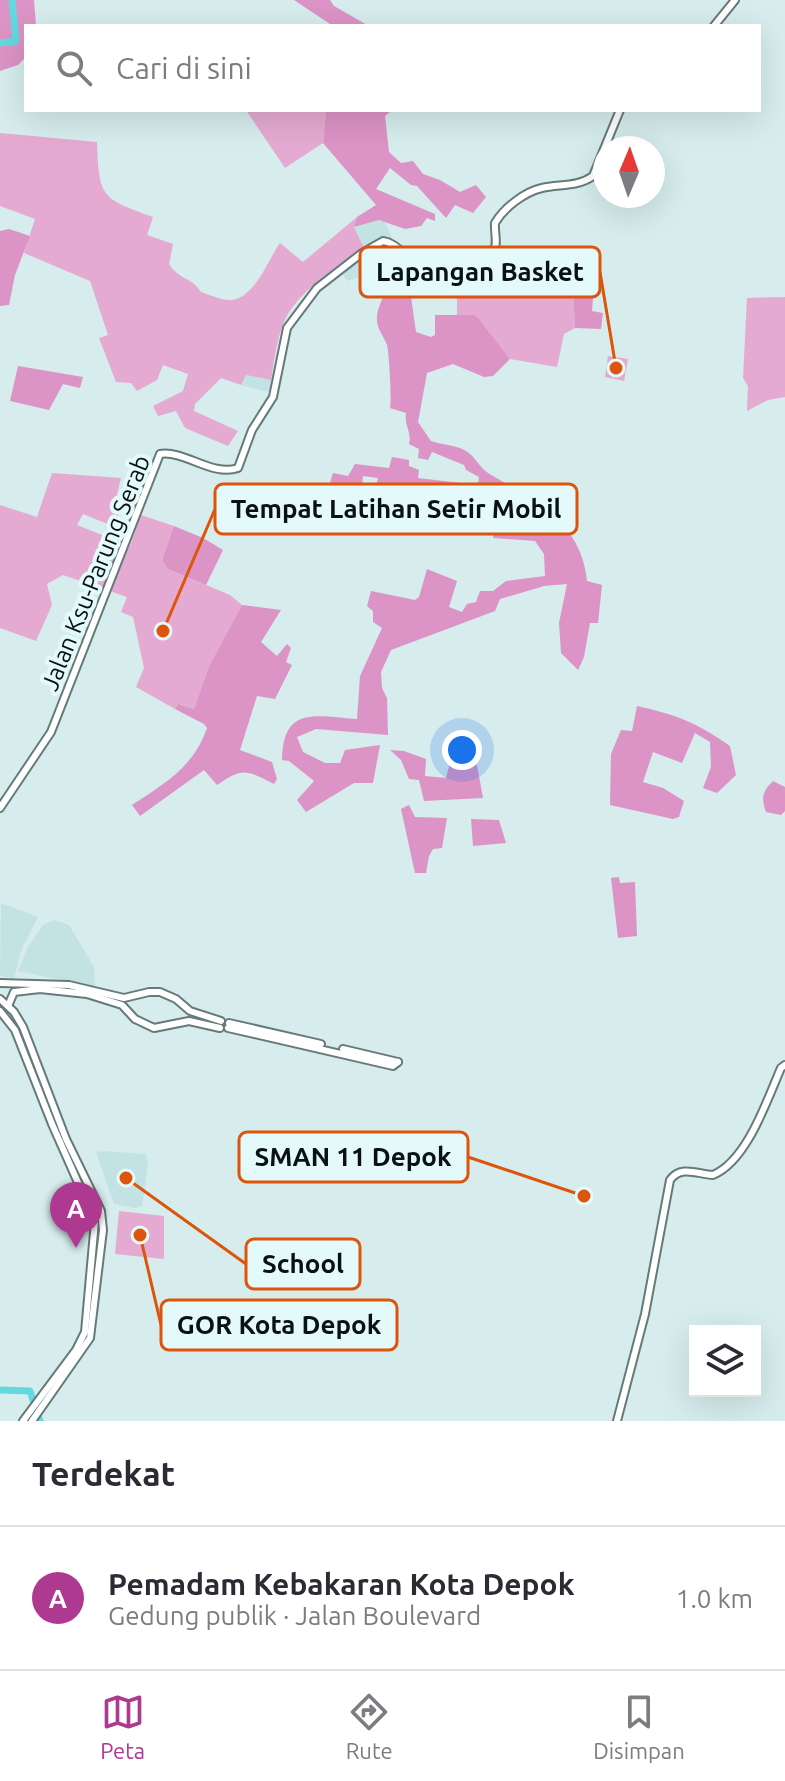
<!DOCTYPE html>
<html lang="id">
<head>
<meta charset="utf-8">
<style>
  body { margin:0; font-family:Ubuntu,sans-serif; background:#f7f7f7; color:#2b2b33 }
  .controls { position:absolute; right:24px; bottom:24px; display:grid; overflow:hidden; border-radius:0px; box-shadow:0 8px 32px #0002 }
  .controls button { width:72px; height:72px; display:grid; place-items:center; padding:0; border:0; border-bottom:2px solid #e1e1e2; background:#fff; color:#2b2b33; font:40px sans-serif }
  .compass { position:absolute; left:593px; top:136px; width:72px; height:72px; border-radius:50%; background:#fff; box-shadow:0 8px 32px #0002; rotate:2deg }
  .you { position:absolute; left:462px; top:750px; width:28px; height:28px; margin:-20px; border:6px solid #fff; border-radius:50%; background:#1a73e8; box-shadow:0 0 0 12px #1a73e833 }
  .badge { display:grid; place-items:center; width:52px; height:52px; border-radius:50%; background:#ae3991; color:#fff; font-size:26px; font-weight:700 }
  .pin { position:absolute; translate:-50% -66px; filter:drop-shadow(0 2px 4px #0008) }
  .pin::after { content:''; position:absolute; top:42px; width:28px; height:24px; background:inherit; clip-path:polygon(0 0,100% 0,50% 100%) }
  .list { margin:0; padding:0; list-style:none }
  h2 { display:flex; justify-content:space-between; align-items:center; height:104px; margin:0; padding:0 32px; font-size:34px }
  h2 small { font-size:26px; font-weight:400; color:#7c7c81 }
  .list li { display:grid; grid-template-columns:52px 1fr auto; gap:24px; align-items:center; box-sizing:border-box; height:144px; padding:0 32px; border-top:2px solid #e1e1e2 }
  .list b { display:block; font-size:30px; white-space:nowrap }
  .list p { margin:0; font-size:26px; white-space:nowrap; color:#7c7c81 }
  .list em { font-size:26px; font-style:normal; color:#7c7c81 }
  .icon { flex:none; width:44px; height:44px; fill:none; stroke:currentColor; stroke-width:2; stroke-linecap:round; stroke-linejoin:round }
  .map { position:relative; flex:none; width:785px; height:1421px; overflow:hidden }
  .search { position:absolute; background:#fff; box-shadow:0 8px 32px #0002; left:24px; right:24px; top:24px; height:88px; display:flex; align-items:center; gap:20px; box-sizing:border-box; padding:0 28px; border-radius:0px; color:#7c7c81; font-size:30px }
  .sheet { height:248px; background:#fff }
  nav { display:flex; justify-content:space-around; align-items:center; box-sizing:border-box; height:112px; border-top:2px solid #e1e1e2; background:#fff; font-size:22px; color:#7c7c81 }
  nav a { display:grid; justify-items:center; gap:4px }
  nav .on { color:#ae3991 }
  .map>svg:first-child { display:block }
  .built { fill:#c3e2e3 }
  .green { fill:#e4aad1 }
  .forest { fill:#dc93c5 }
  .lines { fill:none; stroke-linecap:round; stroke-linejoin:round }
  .river { stroke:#61d9de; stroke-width:7 }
  .secondary-casing { stroke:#667a7a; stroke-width:10 }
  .secondary { stroke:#fff; stroke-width:6 }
  .labels { text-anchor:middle; stroke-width:8; stroke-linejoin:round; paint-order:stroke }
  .street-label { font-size:24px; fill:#0a1111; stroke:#e3f9fa }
  .leader { fill:none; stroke:#dd550c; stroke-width:3 }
  .callout-dot { fill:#dd550c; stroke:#e3f9fa; stroke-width:3 }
  .callout { fill:#e3f9fa; stroke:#dd550c; stroke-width:3 }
  .callout-label { font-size:26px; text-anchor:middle; font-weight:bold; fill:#0a1111 }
</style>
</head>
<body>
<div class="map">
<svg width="785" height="1421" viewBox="0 0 785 1421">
  <rect width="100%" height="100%" fill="#d6eced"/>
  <!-- built -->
  <g class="built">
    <polygon points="379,220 385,222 400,257 419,276 418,291 411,297 403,297 392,281 378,268 366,275 347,281 339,266 364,248 354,227"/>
    <polygon points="246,375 271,380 269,392 241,385"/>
    <polygon points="1,903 38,917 22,948 14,978 0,976"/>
    <polygon points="54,920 69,925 94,967 95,987 18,971 28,947 43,925"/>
    <polygon points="104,1151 146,1154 148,1164 142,1206 136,1208 114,1204 96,1152"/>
  </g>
  <!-- green -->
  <g class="green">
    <polygon points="246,110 326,110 323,143 285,168"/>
    <path d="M 0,133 L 97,142 C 99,198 101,198 153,217 L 147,235 L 173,244 L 169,264 C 179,280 192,277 201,292 C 210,295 223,301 232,300 C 255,297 268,260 280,243 L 303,262 L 357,217 L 354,227 L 364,248 C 339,265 310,283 292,308 C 278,326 275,357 271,380 L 246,375 L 241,385 L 221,378 L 195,404 L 194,411 L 238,431 L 228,446 L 185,428 L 176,411 L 158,416 L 153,406 L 183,391 L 188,374 L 163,365 L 157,380 L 137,391 L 131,383 L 116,382 L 99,338 L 108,335 L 90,281 L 24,253 L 35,219 L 0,206 Z"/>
    <polygon points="487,263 509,275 511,280 530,281 532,290 573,293 575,328 564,334 557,367 510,359 480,320 457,315 457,281 465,280 472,266"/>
    <polygon points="785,297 785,397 768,400 747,411 748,386 743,378 747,298"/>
    <polygon points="608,356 628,359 624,381 605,377"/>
    <polygon points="52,473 121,478 115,502 121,504 115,527 83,514 77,525 130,546 141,515 174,526 162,560 168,569 230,595 242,605 211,665 194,709 180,704 175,709 136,687 144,668 133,617 121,612 127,597 63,575 47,584 52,605 36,641 0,628 0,505 37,517"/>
    <polygon points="119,1211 164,1216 164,1259 115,1254"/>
  </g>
  <!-- forest -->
  <g class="forest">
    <polygon points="0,0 34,0 36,26 26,26 26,57 18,65 0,71"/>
    <polygon points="294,0 330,0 334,6 369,26 333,26"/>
    <polygon points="326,110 392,110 385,116 389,152 401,163 413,161 423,174 440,180 460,192 476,185 486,197 473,213 455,205 446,218 417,186 411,185 390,168 376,189 435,214 435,221 427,218 421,226 405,229 379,220 354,227 357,217 376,205 323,143"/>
    <polygon points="9,229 30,236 15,275 9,305 0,306 0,231"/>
    <polygon points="569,276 569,283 594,285 592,311 603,313 601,329 575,328 573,293 565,292 564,295 532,290 530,281"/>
    <path d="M 392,281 L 403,297 L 411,297 L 416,332 L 431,337 L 435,335 L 435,315 L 474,315 L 480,320 L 510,359 L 493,376 L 484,377 L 453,364 L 427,373 L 418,422 L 431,441 C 442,445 457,445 466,451 C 475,456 479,467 488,473 C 534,501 581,521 587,581 L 602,585 L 598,623 L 590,623 L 584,657 L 578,670 L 561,653 L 559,623 L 567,584 L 544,586 L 500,599 L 495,611 L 391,650 L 381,672 L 382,688 L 387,698 L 388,735 L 316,729 L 297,737 L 303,752 L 325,763 L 340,763 L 345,750 L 380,745 L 373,783 L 354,783 L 306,812 L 297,800 L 314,781 L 289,761 L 282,760 C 283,704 317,717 357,719 L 360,676 L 382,628 L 373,622 L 373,611 L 367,606 L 371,591 L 415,600 L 419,597 L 427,569 L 457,581 L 449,607 L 462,612 L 467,604 L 476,602 L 480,591 L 493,591 L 506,581 L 545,576 L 544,554 L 535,541 L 493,538 L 497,507 L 484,496 L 469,491 L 465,525 L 428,516 L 416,508 L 372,501 L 378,478 L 363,476 L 362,486 L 354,493 L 328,489 L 333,473 L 348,476 L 355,464 L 389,468 L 392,457 L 409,460 L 409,466 L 419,470 L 418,478 L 478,485 L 479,477 L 466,470 L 464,465 L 432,452 L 428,460 L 418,458 L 419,449 L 409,444 C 412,433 404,425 406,413 L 390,408 C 392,402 389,351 387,345 C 383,334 376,329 377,316 C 378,304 387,291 392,281 Z"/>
    <polygon points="18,366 83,377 80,388 63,384 49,410 10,401"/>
    <polygon points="174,526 203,538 223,550 206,585 168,569 162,560"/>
    <path d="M 242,605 L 281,610 L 261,642 L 277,656 L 287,644 L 291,648 L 286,662 L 292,665 L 275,699 L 257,696 L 240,750 L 272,762 L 277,779 L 274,784 C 246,770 243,767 217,785 L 204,770 L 140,816 L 132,805 C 165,783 193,768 207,728 L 204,724 L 175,709 L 179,704 L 194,709 L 210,665 Z"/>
    <path d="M 637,706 C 677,715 696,722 730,746 L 736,775 L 717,793 L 703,788 L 711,767 L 710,742 L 695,733 L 682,763 L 653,752 L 643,782 L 663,788 L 684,801 L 679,817 L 673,819 L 610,805 L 611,754 L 621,730 L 632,731 Z"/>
    <polygon points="390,750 404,751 426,759 425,776 446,778 450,762 477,765 483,798 424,801 419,780 409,779 401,760"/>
    <path d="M 773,781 L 785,787 L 785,811 L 781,815 L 766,812 C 761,798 762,792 773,781 Z"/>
    <polygon points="409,805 415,817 447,818 442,848 433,849 429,856 426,873 415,873 401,809"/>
    <polygon points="471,819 499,820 506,843 473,846"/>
    <polygon points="619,877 620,883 635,882 637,936 618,938 611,878"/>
  </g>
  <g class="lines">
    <!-- river -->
    <g class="river">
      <polyline points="0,43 16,41 12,0"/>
      <polyline points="0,1390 30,1391 40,1421"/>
    </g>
    <defs>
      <g id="secondary">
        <polyline points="714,26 735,0"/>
        <path d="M 0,808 L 51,732 L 160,454 C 185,450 212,477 238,468 L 252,430 L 273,397 L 287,328 L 317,288 L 362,253 L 383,241 C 398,243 405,259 419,264 C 432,268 483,264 492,254 C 499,246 494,232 495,223 C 504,208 524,192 542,188 C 559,184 578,187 593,176 L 620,110"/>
        <polyline points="0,983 69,985 124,998 149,992 160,992 176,999 190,1011 221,1021"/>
        <polyline points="0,999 14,1012 23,1027 66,1139 101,1211 103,1230 90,1338 32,1421"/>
        <polyline points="8,1006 14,992 40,989 87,994 122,1005 135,1019 154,1028 189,1021 220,1028"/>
        <polyline points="0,1011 15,1030 52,1124 95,1221 85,1332 76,1350 23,1421"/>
        <polyline points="229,1023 321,1044"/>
        <polyline points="228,1028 393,1066 398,1062"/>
        <polyline points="343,1049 398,1062"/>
        <path d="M 617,1421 L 645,1314 L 670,1180 C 681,1165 697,1174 713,1175 C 747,1161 767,1100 781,1068 L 785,1065"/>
      </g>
    </defs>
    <!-- secondary casing -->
    <use href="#secondary" class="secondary-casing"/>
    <!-- secondary -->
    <use href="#secondary" class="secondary"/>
  </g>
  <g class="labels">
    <!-- street labels -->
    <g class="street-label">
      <text transform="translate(96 573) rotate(-68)" y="8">Jalan Ksu-Parung Serab</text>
    </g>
  </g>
  <!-- callouts -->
  <path class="leader" d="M616 368L600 272M163 631L215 509M584 1196L468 1157M126 1178L246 1264M140 1235L161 1325"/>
  <g class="callout-dot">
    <circle cx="616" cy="368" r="8"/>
    <circle cx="163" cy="631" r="8"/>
    <circle cx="584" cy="1196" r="8"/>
    <circle cx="126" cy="1178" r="8"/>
    <circle cx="140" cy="1235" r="8"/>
  </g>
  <g class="callout">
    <rect x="360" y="247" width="240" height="50" rx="8"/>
    <rect x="215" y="484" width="362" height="50" rx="8"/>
    <rect x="239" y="1132" width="229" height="50" rx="8"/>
    <rect x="246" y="1239" width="114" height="50" rx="8"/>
    <rect x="161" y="1300" width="236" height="50" rx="8"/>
  </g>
  <g class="callout-label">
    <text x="480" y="281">Lapangan Basket</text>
    <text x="396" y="518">Tempat Latihan Setir Mobil</text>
    <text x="353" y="1166">SMAN 11 Depok</text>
    <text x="303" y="1273">School</text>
    <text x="279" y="1334">GOR Kota Depok</text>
  </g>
</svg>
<div class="controls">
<button><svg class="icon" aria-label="layers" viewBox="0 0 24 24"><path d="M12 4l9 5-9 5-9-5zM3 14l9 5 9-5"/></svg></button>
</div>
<svg class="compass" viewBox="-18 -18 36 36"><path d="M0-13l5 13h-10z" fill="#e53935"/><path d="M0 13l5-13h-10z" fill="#7c7c81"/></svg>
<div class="you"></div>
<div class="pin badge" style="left:76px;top:1248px">A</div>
<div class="search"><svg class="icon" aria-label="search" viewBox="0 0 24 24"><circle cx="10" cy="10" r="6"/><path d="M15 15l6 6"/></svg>Cari di sini</div>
</div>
<section class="sheet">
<h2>Terdekat<small></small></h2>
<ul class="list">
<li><span class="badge">A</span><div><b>Pemadam Kebakaran Kota Depok</b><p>Gedung publik · Jalan Boulevard</p></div><em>1.0 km</em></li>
</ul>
</section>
<nav>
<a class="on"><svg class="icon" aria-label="map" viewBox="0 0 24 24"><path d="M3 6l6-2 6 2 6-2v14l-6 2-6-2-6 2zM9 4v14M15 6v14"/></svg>Peta</a>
<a><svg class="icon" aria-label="directions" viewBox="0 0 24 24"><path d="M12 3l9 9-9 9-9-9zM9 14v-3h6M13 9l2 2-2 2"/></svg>Rute</a>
<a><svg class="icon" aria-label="saved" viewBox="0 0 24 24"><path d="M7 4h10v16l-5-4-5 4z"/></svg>Disimpan</a>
</nav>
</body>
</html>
